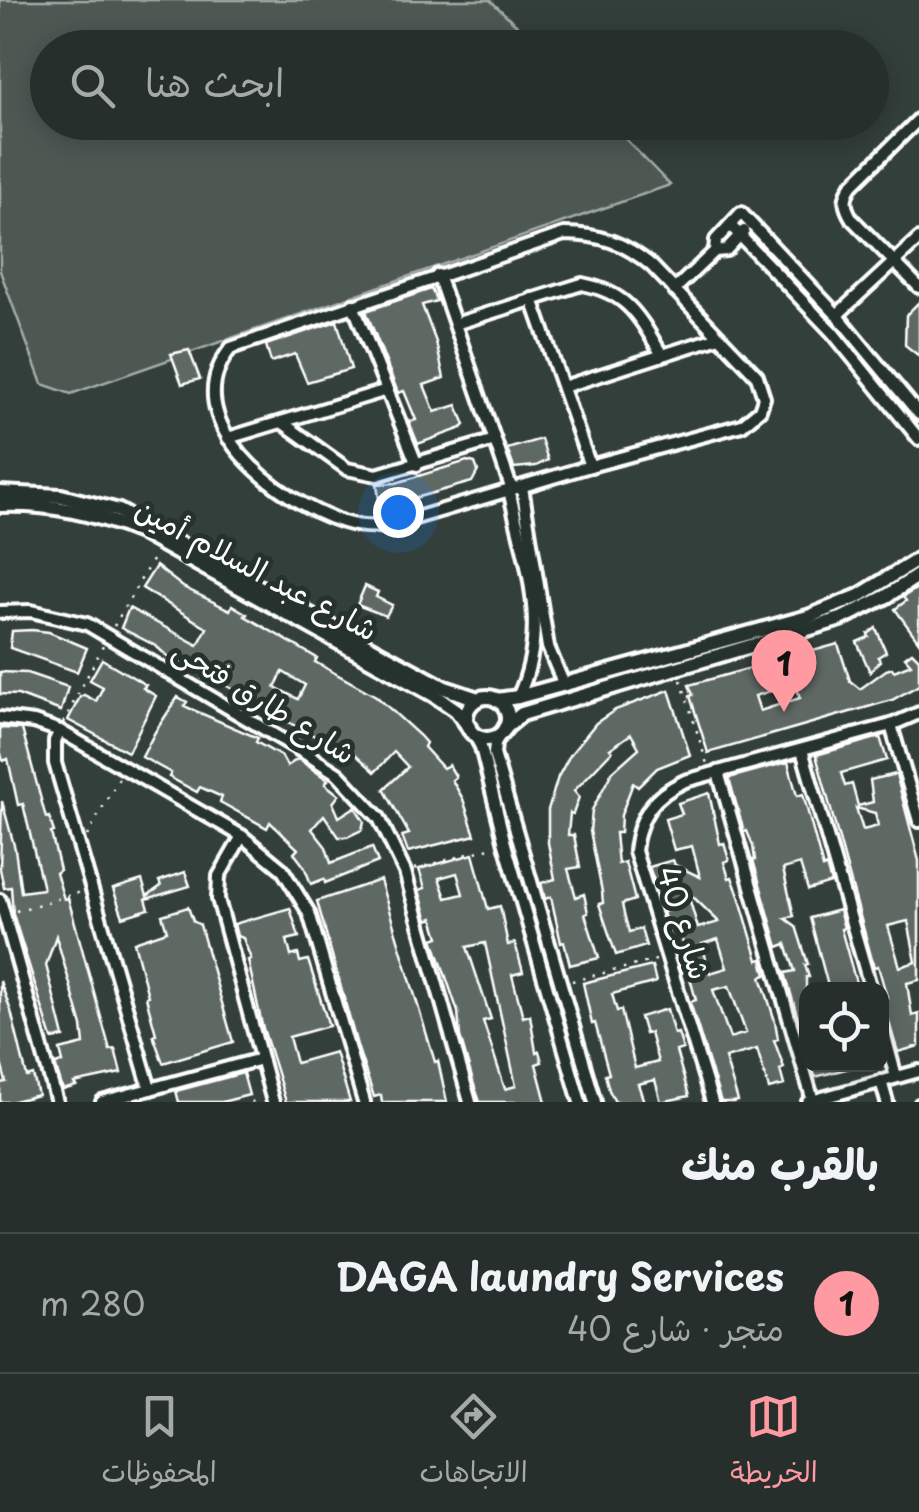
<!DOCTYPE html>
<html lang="ar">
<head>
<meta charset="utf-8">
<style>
  body { margin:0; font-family:"Playpen Sans","Playpen Sans Arabic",sans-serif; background:#2e3734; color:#f1f3f6; direction:rtl }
  .controls { position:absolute; right:30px; bottom:30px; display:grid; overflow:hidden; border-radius:20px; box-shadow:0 5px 25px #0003 }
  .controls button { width:90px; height:90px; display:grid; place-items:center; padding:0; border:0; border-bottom:2px solid #424a48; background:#262f2c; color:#f1f3f6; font:50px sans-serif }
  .you { position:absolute; left:398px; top:512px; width:35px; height:35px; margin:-25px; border:8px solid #fff; border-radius:50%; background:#1a73e8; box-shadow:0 0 0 15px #1a73e833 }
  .badge { display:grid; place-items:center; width:65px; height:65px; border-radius:50%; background:#ff9aa2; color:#111; font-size:32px; font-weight:700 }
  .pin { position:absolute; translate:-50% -82px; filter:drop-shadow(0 2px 5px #0008) }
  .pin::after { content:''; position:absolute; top:52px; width:35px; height:30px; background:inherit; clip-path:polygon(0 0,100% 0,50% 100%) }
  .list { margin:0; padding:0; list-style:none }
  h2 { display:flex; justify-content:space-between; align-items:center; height:130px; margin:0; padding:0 40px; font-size:42px }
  h2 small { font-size:32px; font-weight:400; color:#a4a9a9 }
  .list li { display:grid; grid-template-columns:65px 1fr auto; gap:30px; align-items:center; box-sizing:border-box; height:140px; padding:0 40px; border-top:2px solid #424a48 }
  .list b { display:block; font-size:38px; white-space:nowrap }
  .list p { margin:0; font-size:32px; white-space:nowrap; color:#a4a9a9 }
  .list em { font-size:32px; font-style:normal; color:#a4a9a9 }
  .icon { flex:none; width:55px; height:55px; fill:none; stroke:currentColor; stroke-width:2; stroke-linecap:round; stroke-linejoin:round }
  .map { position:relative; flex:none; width:919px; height:1102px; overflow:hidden; direction:ltr }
  .search { position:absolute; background:#262f2c; box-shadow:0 5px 25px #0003; left:30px; right:30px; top:30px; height:110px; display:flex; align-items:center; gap:25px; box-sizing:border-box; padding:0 35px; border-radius:55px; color:#a4a9a9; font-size:38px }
  .sheet { height:270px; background:#262f2c }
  nav { display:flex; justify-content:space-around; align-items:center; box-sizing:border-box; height:140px; border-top:2px solid #424a48; background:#262f2c; font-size:28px; color:#a4a9a9 }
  nav a { display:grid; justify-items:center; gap:5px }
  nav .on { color:#ff9aa2 }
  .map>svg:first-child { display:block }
  .green { fill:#4d5853; stroke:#a6aca9; stroke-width:2.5 }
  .building { fill:#5f6964; stroke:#fff; stroke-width:2.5; fill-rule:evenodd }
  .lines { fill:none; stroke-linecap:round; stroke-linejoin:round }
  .service-casing { stroke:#fff; stroke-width:12 }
  .minor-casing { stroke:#fff; stroke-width:18 }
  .tertiary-casing { stroke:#fff; stroke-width:20 }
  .path { stroke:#fff; stroke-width:2.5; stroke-dasharray:2.5 8; stroke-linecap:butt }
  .service { stroke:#26332d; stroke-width:5 }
  .minor { stroke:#26332d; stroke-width:10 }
  .tertiary { stroke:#26332d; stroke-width:12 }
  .labels { text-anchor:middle; stroke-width:10; stroke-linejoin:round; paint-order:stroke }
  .street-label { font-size:30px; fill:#fff; stroke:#26332d }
</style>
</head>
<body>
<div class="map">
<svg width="919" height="1102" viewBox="0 0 919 1102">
  <rect width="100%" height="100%" fill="#333f3a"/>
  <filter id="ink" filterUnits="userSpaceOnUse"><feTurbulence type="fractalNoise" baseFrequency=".01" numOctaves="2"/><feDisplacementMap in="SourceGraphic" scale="20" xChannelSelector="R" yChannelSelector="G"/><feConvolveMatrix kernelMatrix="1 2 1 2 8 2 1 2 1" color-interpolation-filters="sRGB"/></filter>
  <g filter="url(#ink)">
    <!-- green -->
    <polygon class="green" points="0,0 490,0 540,47 48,48 48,122 610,123 670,185 71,394 42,384 0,271"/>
    <!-- building -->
    <g class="building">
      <polygon points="431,289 437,301 422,305 436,342 444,378 424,385 435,412 457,405 465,425 462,428 418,444 409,422 416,420 404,391 398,393 366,311"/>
      <polygon points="919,302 919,356 905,345 906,315"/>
      <polygon points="337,321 351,369 307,382 295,354 271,362 266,345"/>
      <polygon points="189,350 200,379 182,384 171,354"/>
      <polygon points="541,439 548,460 536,466 514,468 507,449"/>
      <polygon points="467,461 475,463 478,471 472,482 380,508 377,484 396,483"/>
      <path d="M 156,566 L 183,587 L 230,610 L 232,605 L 247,614 L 245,616 L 317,658 L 315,662 L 376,696 L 420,736 L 426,743 L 424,747 L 443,768 L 449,765 L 456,777 L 452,780 L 463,799 L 475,835 L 408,852 L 402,836 L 409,834 L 384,789 L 408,767 L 394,752 L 375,772 L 353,752 L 345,758 L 336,751 L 338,748 L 251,703 L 252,700 L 218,681 L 216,685 L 202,678 L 203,675 L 169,658 L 156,646 L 121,628 L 129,608 L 198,645 L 207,628 L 142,588 ZM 283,672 L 305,685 L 298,699 L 275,687 Z"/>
      <polygon points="365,586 378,592 376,597 392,605 386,616 357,605"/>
      <polygon points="919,587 919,642 895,609 906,601 903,597"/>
      <polygon points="876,628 886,652 878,657 880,661 870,672 857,642 869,637 868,634"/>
      <polygon points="32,630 49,632 87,648 77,672 10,648 12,631"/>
      <path d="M 838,644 L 850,681 L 860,689 L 886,670 L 892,668 L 894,671 L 911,664 L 905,657 L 912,652 L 919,659 L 919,685 L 892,700 L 708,753 L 690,696 L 693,695 L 689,685 ZM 795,683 L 800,698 L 760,711 L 755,696 Z"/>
      <polygon points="102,659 146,685 143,688 156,696 128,752 68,720 80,697 84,695 96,701 103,687 90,680"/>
      <polygon points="0,672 27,673 68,687 61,711 18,695 0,694"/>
      <polygon points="669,690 690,755 657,768 638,787 633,783 621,815 620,833 615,833 618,864 625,862 635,900 622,904 624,914 629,932 641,929 646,946 616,955 599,904 603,903 602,892 590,831 592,810 612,772 639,748 631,734 610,749 612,751 574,791 579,797 573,814 570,813 568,835 574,835 580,867 568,869 576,897 584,894 588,913 585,914 599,958 570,965 564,942 561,943 551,897 545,899 541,883 555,879 548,843 548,810 558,777 570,755 596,723 615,710"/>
      <polygon points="178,697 187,702 184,706 258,738 256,742 282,757 287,766 298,759 328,780 325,784 339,795 333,803 339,817 355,807 364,821 362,830 347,837 339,837 324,815 312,829 326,847 331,863 372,847 378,862 325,883 324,879 311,884 304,866 294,853 298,849 270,822 267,828 220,802 222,797 200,787 197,792 169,777 171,773 142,757 155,732"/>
      <polygon points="0,728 22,729 46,818 49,817 54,832 51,833 60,870 56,873 64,899 68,898 110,1050 115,1049 121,1073 74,1083 76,1086 63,1090 55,1064 63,1062 60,1050 84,1044 82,1026 56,936 46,965 64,1037 52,1039 13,914 11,887 4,888 0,869 2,801 15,849 21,892 43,889 23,804 18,805 8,759 3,761 0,750"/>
      <path d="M 880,737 L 887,760 L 841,773 L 845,786 L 852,784 L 858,806 L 873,802 L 870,780 L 896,774 L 919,861 L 919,980 L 907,983 L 912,1016 L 919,1014 L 919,1046 L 898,1052 L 882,1004 L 882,998 L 887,997 L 878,966 L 874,967 L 816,755 ZM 856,808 L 875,813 L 878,826 L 863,830 ZM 908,921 L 916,962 L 900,967 L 888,926 Z"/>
      <polygon points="788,762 797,796 803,794 823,868 826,866 831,883 808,890 800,864 783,869 794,916 785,918 796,926 808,964 805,965 809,977 806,977 806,1047 785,973 795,971 786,944 778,947 753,860 755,860 753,846 747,831 744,832 729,778"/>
      <path d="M 709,793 L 720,844 L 724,843 L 729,860 L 724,862 L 729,878 L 732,877 L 739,896 L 758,960 L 762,959 L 766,975 L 761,977 L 775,1021 L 778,1039 L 774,1040 L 784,1068 L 780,1070 L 784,1085 L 769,1089 L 757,1049 L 725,1058 L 738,1101 L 733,1102 L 721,1102 L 690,1002 L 696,1000 L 688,971 L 682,973 L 677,957 L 686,955 L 678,926 L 668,929 L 663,912 L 670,910 L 662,882 L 655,884 L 649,867 L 673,860 L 675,865 L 700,877 L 692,846 L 674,850 L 665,819 L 682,814 L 678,803 ZM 687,891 L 719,922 L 698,928 ZM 718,939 L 727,968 L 710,973 L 702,944 ZM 729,986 L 746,1033 L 730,1038 L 713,990 Z"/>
      <path d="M 473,854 L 488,909 L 500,906 L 508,945 L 515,943 L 523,972 L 512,975 L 523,1017 L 530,1015 L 536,1052 L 539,1051 L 542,1062 L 536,1064 L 546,1102 L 480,1102 L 474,1085 L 460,1036 L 458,1012 L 433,939 L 439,937 L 433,918 L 428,920 L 419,890 L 425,888 L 419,869 ZM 457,873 L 463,894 L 446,898 L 439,878 ZM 485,943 L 516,1086 L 505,1089 L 483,1021 L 491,1019 L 467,947 Z"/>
      <polygon points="185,872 190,886 146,899 149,909 123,917 113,889 142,880 147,896 161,886 159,881"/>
      <polygon points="380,880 435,1062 438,1061 447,1102 382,1102 381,1095 374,1097 358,1049 317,901"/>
      <polygon points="188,907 193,921 200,925 233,1042 163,1063 153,1035 156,1034 146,997 148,996 134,942 167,931 162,915"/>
      <polygon points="290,908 299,937 287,940 291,956 298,954 300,962 308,960 329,1026 289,1037 296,1063 335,1052 350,1102 286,1102 262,1025 248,960 251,959 243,938 237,936 234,924"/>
      <polygon points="839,910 844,928 841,929 858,990 829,990 810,918"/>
      <polygon points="652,966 656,982 612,994 617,1011 621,1010 635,1068 658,1062 650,1033 645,1034 640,1017 667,1009 674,1034 678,1033 683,1049 676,1051 689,1096 661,1102 655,1080 638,1084 644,1102 615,1102 609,1090 605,1075 609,1074 595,1023 592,1024 583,983"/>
      <polygon points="0,981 11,1011 27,1077 33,1075 38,1095 10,1102 0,1102 0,1083 6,1082 0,1059"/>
      <polygon points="812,1064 854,1064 854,1067 815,1077"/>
      <polygon points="243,1073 249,1095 222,1102 179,1102 176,1091"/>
    </g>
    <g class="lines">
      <defs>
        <polyline id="service" points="918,1102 919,1102"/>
        <g id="minor">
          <path d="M 919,119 L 851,186 C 843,199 844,206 852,219 L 919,287"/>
          <polyline points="730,225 833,333 919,439"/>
          <path d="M 564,234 C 600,234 625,243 652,266 L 757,376 L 764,398 L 760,410 L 742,425 L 590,466 L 389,526 C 373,527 358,527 343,522 C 279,502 172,420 231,348 Z"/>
          <polyline points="715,251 716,240 741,213 837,315 919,414"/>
          <polyline points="438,275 512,490"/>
          <polyline points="674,290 715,251 726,250 744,231"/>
          <polyline points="532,299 590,466"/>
          <polyline points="353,305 417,465"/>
          <polyline points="837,315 919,239"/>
          <path d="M 455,324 L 582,284 C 629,293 639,317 662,355"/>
          <polyline points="563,387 719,337"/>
          <polyline points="283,423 347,469 377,475 495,440"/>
          <polyline points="228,438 387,390"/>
          <polyline points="522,487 548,647 564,685"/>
          <path d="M 509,490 C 525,562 551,627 518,697"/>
          <polyline points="0,612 31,611 87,624 313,758 338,774 379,818 405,872 470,1102"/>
          <polyline points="0,718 34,722 60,731 242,836 282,869 309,913 364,1102"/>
          <polyline points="891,725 919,821"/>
          <polyline points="60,731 55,741 55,763 150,1089"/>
          <polyline points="501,733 495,743 494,754 595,1102"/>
          <polyline points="474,734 481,747 505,844 580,1102"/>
          <polyline points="802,750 871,989"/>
          <polyline points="718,772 813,1101"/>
          <polyline points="242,836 219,876 218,899 273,1102"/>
          <polyline points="0,900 57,1102"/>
          <polyline points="882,1025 896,1077"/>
          <polyline points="881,1081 887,1102"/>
          <polyline points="102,1102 261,1059"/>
          <path d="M 712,1102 L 635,851 C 639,815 653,796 685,781 L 891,725 L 919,713"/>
          <polyline points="808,1102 919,1071"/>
        </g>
        <g id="tertiary">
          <polyline points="0,493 61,496 119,511 445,688 478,699"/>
          <path d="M 0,505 C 50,503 94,513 140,532 L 434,695 L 456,710 L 469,727"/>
          <circle cx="487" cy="718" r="21"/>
          <polyline points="497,700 518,697 808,617 859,596 919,559"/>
          <polyline points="505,728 522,714 841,619 887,596 919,575"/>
        </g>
      </defs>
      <!-- service casing -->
      <use href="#service" class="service-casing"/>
      <!-- minor casing -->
      <use href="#minor" class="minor-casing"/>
      <!-- tertiary casing -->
      <use href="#tertiary" class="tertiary-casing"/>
      <!-- path -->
      <g class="path">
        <polyline points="114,626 155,555"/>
        <polyline points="681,680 707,764"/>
        <polyline points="63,723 103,646"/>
        <polyline points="87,836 119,778"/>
        <polyline points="415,869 493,847"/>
        <polyline points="16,911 81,892"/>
        <polyline points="572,981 656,960"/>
        <polyline points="251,1102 260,1099"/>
      </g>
      <!-- service -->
      <use href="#service" class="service"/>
      <!-- minor -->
      <use href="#minor" class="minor"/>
      <!-- tertiary -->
      <use href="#tertiary" class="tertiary"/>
    </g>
  </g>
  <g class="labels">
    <!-- street labels -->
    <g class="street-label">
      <text transform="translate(256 570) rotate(28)" y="10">شارع عبد السلام أمين</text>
      <text transform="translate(264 702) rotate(32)" y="10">شارع طارق فتحى</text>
      <text transform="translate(683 923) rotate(73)" y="10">شارع 40</text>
    </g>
  </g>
</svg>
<div class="controls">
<button><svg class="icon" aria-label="locate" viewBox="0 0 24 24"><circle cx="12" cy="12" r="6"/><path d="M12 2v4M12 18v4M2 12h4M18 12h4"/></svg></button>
</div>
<div class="you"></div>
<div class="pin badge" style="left:784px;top:712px">1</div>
<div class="search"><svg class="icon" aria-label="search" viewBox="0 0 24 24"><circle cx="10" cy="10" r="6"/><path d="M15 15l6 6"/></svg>ابحث هنا</div>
</div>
<section class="sheet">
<h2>بالقرب منك<small></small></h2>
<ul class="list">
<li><span class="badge">1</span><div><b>DAGA laundry Services</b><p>متجر · شارع 40</p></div><em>280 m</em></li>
</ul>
</section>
<nav>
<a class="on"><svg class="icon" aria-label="map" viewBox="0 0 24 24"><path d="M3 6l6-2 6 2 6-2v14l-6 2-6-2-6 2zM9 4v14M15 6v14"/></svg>الخريطة</a>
<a><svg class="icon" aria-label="directions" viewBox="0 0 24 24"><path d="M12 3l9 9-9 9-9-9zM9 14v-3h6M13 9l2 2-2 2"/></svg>الاتجاهات</a>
<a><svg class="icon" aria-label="saved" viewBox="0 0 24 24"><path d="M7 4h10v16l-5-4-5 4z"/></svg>المحفوظات</a>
</nav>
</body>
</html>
